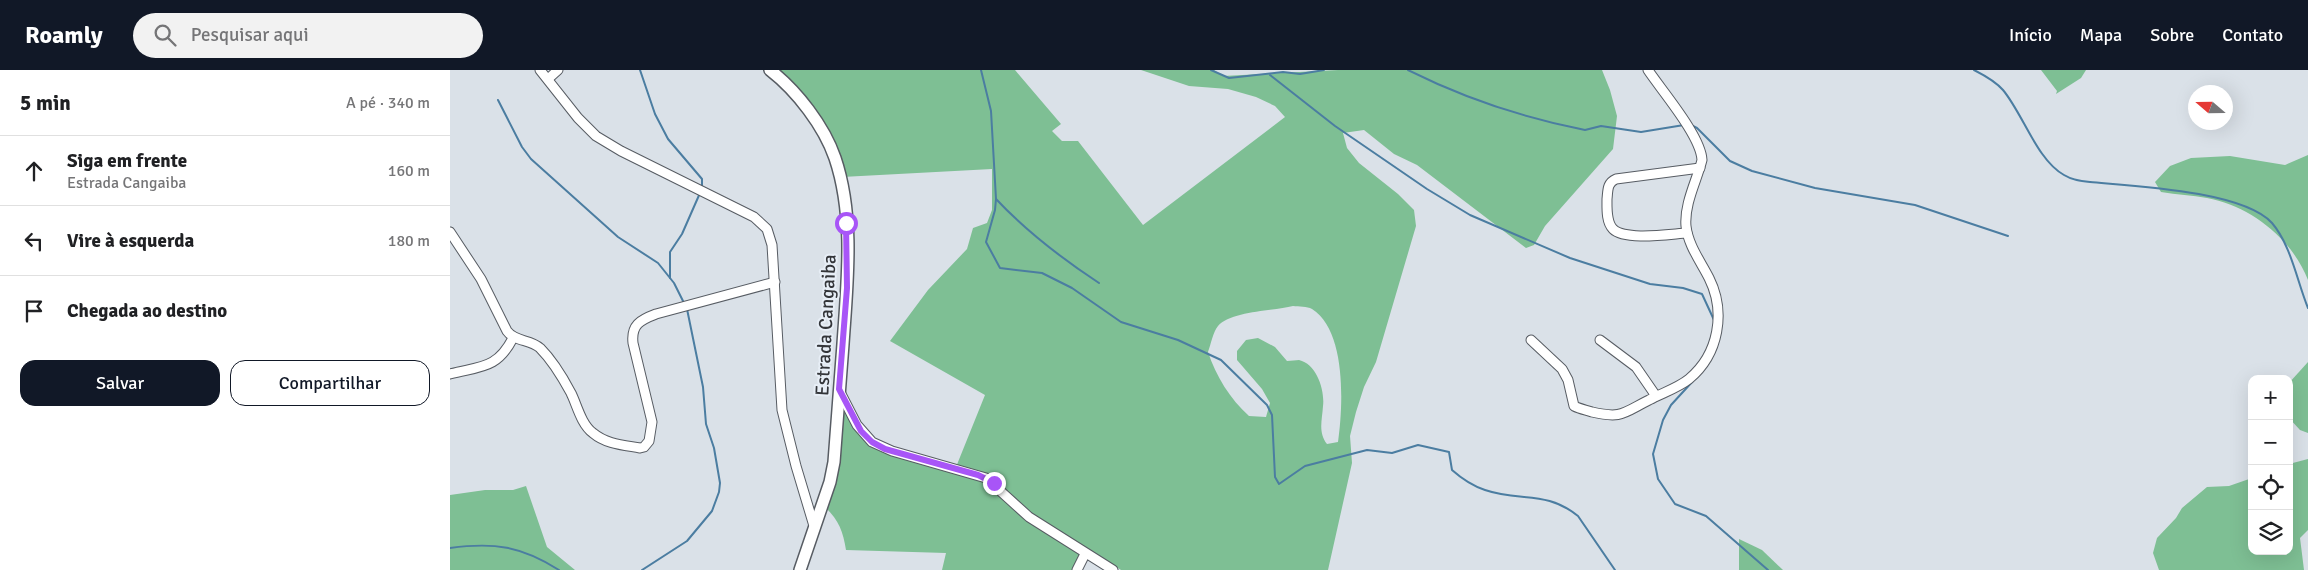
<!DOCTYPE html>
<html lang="pt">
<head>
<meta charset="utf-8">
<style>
  body { margin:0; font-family:Signika,sans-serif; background:#f2f2f2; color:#202124 }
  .controls { position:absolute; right:15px; bottom:15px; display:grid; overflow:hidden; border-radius:10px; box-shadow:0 5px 20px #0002 }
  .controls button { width:45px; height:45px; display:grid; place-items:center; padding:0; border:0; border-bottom:1px solid #e0e0e0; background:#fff; color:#202124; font:25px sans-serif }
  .compass { position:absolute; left:1738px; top:15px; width:45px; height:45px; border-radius:50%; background:#fff; box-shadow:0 5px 20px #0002; rotate:290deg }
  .stop { position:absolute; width:15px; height:15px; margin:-11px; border:4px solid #a855f7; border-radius:50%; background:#fff }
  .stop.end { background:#a855f7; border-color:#fff; box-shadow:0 1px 5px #0008 }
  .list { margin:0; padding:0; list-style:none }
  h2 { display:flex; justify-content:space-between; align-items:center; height:65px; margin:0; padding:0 20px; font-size:21px }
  h2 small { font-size:16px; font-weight:400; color:#757577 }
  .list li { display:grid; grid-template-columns:32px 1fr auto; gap:15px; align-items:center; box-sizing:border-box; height:70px; padding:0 20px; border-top:1px solid #e0e0e0 }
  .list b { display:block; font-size:19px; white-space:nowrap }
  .list p { margin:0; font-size:16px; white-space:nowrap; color:#757577 }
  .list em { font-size:16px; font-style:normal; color:#757577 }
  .actions { display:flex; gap:10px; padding:15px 20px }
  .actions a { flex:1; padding:11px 0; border:1px solid #111827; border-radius:15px; text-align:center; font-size:18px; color:#111827 }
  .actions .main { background:#111827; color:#fff }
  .icon { flex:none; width:28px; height:28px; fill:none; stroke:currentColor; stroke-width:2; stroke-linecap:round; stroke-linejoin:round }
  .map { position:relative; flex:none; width:1858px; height:500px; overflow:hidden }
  header { display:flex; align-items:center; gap:30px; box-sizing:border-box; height:70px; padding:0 25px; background:#111827; color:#fff }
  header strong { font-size:24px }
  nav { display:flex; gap:28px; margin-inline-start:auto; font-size:18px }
  .search { width:350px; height:45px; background:#f2f2f2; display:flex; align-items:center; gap:12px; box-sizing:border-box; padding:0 18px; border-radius:28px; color:#757577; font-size:19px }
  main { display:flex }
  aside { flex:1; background:#fff }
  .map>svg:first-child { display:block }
  .green { fill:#7ebf94; fill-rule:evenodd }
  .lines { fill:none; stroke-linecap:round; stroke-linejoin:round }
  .stream { stroke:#4b7da1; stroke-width:2 }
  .street-casing { stroke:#575c63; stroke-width:11 }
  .secondary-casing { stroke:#575c63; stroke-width:14 }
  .street { stroke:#fff; stroke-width:9 }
  .secondary { stroke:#fff; stroke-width:11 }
  .route { stroke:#a855f7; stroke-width:6 }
  .labels { text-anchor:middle; stroke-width:4; stroke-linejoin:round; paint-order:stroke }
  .street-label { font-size:19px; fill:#333539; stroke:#e7eef6 }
</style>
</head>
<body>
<header>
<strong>Roamly</strong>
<div class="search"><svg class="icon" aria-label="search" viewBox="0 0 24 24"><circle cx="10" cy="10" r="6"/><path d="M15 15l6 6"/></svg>Pesquisar aqui</div>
<nav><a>Início</a><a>Mapa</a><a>Sobre</a><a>Contato</a></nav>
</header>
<main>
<aside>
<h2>5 min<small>A pé · 340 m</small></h2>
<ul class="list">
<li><svg class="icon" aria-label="ahead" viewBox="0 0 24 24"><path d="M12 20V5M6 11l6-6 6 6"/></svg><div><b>Siga em frente</b><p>Estrada Cangaiba</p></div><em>160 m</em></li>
<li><svg class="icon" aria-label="left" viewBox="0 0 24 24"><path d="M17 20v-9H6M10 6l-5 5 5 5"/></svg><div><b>Vire à esquerda</b></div><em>180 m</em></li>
<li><svg class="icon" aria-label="arrive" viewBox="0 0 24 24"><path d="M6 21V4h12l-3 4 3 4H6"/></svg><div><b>Chegada ao destino</b></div></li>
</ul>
<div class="actions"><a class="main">Salvar</a><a>Compartilhar</a></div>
</aside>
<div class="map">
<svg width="1858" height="500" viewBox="0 0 1858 500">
  <rect width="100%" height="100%" fill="#dae1e8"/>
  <!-- green -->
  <g class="green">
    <path d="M 331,0 L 565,0 L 611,54 L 602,61 L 612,71 L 628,71 L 693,155 L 835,47 L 825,36 L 806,27 L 778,19 L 739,16 L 691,0 L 764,0 L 773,6 L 888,0 L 1152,0 L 1160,20 L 1167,46 L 1163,79 L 1095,156 L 1084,175 L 1076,178 L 967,95 L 944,84 L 914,60 L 893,63 L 897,78 L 909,93 L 948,124 L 964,140 L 966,156 L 926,292 L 914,317 L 906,342 L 900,366 L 902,393 L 878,500 L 671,500 L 647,484 L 635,479 L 623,500 L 492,500 L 496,483 L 396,480 C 393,460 388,449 373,435 L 389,337 L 396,341 L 430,375 L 506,397 L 535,325 L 440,271 L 478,220 L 517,179 L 523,158 L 537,153 L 542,140 L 542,99 L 392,107 L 386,87 L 327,3 ZM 843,236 C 849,237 857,236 862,239 C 897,261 893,337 888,372 L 877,374 C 868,362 872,351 873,336 C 875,321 867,294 849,290 C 846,290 841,291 837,291 L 825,277 L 808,268 L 796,270 L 787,281 L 787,290 L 812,319 L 820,333 L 816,347 L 799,346 C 780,329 766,306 758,282 C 761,274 763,262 768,256 C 781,241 824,241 843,236 Z"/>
    <polygon points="1591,0 1636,0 1631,8 1606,24 1607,21"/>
    <path d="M 1858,85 L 1858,210 C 1842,169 1801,136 1757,128 C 1742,125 1727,125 1711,122 L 1705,112 L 1720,96 L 1741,88 L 1780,86 L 1835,95 Z"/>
    <polygon points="1858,292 1858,363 1850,360 1839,348 1839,313"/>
    <polygon points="1858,389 1858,460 1850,468 1854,500 1709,500 1703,483 1707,468 1726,448 1732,438 1757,417 1779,416 1802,408 1802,481 1839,481 1839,394"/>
    <polygon points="76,416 97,477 125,500 0,500 0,425 35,420 63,420"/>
    <polygon points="1289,469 1312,480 1333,500 1289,500"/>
  </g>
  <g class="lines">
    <!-- stream -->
    <g class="stream">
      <polyline points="190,0 205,44 218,69 252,109 252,119"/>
      <path d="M 531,0 L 541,41 L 546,129 L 545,140 L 536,172 L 550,198 L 592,203 L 622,218 L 671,252 L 728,270 L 771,290 L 817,335 L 822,345 L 825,407 L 829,414 L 855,396 L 917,380 L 942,383 L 968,375 L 999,382 L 1002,400 C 1011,408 1023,416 1035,420 C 1070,432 1096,420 1128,446 L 1165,500"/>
      <polyline points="761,0 779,8 833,2 850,4 874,0"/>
      <path d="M 958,0 C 1014,28 1074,48 1135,60 L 1151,56 L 1191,62 L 1234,55"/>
      <path d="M 1524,0 C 1534,5 1546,12 1553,20 C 1573,44 1587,90 1614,105 C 1622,110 1631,111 1640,112 C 1684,116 1793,121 1822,153 C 1841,175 1847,211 1858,238"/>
      <polyline points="820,5 885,56 977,119 1020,145 1120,188 1200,214 1233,218 1252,224 1264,250"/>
      <polyline points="48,30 72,77 81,89 168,167 208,193 224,213 234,233"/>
      <polyline points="1239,54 1247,58 1280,91 1302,101 1365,118 1465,135 1558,166"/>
      <path d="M 546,129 C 577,162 611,188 649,213"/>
      <polyline points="220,208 220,182 232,164 250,123"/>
      <polyline points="1243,311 1221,335 1213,350 1203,384 1208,409 1225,434 1256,446 1318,500"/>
      <path d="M 0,478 C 44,472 71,476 109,500"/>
      <polyline points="192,500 237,471 262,441 269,422 270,413 264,378 256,354 253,317 237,239"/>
    </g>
    <defs>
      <g id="street">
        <polyline points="90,0 128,48 146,66 171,81 304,147 317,159 322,175 332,340 346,396 364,456"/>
        <polyline points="98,9 108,0"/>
        <path d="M 0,162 L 31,209 L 57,261 C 65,272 80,269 90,278 C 102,290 113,308 121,323 C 127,335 131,354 143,363 C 156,374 173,375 190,378 L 194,377 L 199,371 L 202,352 L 183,273 C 181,255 190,250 206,244 L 325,212"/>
        <path d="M 1237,163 C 1220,164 1175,171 1163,159 C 1156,152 1157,138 1157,129 C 1158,120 1157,113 1166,109 L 1250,98"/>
        <path d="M 1081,270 L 1112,299 L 1118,310 L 1124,336 C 1130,339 1136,340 1142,342 C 1172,349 1173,343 1199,330 C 1212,323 1228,318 1239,309 C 1269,284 1276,242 1259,208 C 1251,192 1238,175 1236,156 C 1234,134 1247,110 1252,90 C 1251,66 1212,21 1198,0"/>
        <polyline points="1150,270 1186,297 1206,326"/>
        <path d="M 0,304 C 31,296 47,299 63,268"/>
        <polyline points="390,322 407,355 422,372 442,381 536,408 579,447 663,500"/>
        <polyline points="627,500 635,484"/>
      </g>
      <path id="secondary" d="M 320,0 C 347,21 374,56 385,88 C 405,147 397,214 393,274 C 390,313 387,353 384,392 L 380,412 L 350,500"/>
    </defs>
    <!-- street casing -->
    <use href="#street" class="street-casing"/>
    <!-- secondary casing -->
    <use href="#secondary" class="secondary-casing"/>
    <!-- street -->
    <use href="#street" class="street"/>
    <!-- secondary -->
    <use href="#secondary" class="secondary"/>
  </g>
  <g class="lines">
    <!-- route -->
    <polyline class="route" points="396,153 397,218 389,319 411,361 422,372 435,379 528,405 544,413"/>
  </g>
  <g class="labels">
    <!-- street labels -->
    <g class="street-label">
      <text transform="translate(375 255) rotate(-87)" y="7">Estrada Cangaiba</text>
    </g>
  </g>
</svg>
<div class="controls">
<button>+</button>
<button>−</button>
<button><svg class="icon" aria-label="locate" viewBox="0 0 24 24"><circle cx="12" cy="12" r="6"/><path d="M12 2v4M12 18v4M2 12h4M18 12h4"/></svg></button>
<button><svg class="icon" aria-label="layers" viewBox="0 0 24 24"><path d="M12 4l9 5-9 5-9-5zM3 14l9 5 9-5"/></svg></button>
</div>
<svg class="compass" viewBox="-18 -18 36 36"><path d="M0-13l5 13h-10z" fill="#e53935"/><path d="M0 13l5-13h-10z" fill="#757577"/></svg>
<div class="stop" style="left:396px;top:153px"></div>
<div class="stop end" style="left:544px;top:413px"></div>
</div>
</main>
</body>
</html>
